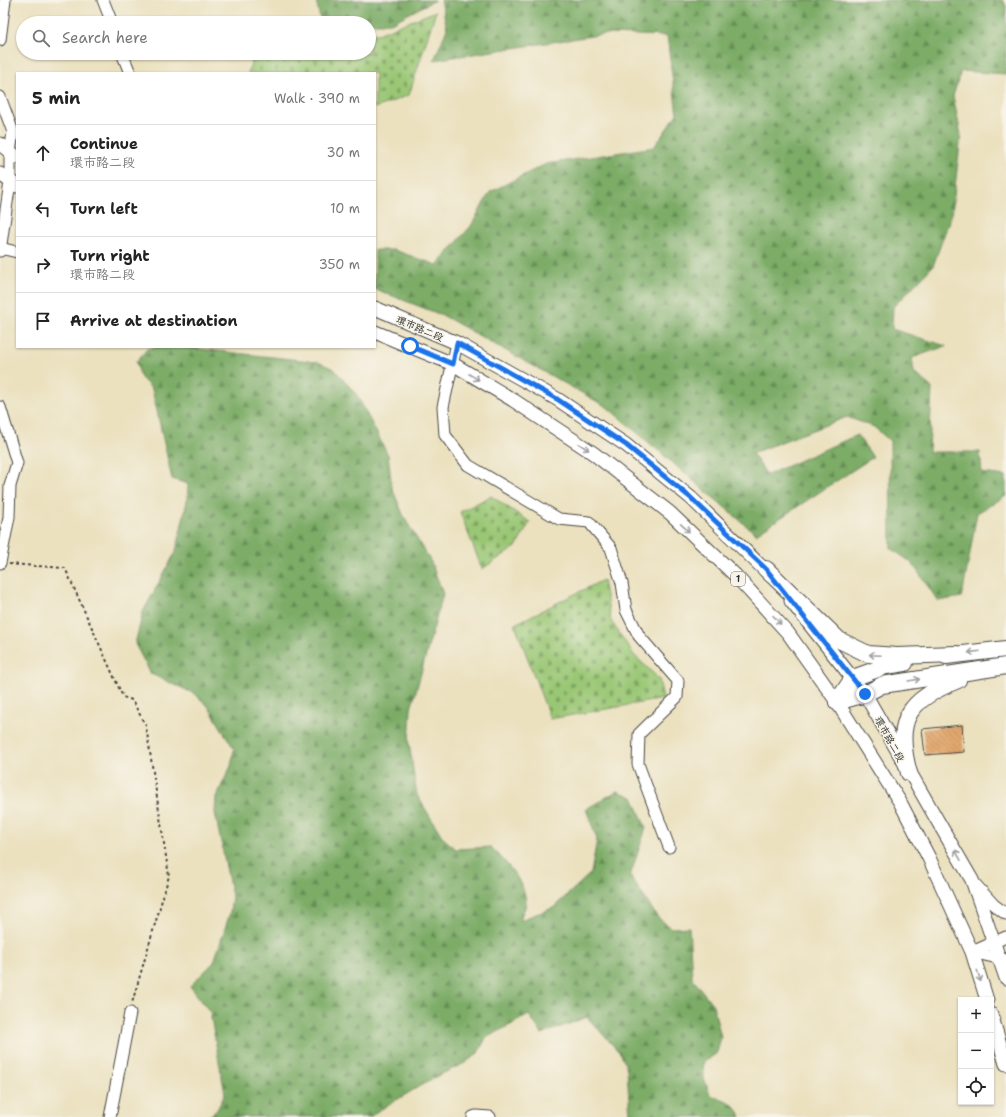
<!DOCTYPE html>
<html lang="en">
<head>
<meta charset="utf-8">
<style>
  body { margin:0; font-family:"Shantell Sans","LXGW WenKai TC",sans-serif; background:#f6f6f6; color:#222 }
  .controls { position:absolute; right:12px; bottom:12px; display:grid; overflow:hidden; border-radius:0px; box-shadow:0 1px 3px #0004 }
  .controls button { width:36px; height:36px; display:grid; place-items:center; padding:0; border:0; border-bottom:1px solid #e0e0e0; background:#fff; color:#222; font:20px sans-serif }
  .stop { position:absolute; width:12px; height:12px; margin:-9px; border:3px solid #1a73e8; border-radius:50%; background:#fff }
  .stop.end { background:#1a73e8; border-color:#fff; box-shadow:0 1px 4px #0008 }
  .list { margin:0; padding:0; list-style:none }
  h2 { display:flex; justify-content:space-between; align-items:center; height:52px; margin:0; padding:0 16px; font-size:17px }
  h2 small { font-size:13px; font-weight:400; color:#767676 }
  .list li { display:grid; grid-template-columns:26px 1fr auto; gap:12px; align-items:center; box-sizing:border-box; height:56px; padding:0 16px; border-top:1px solid #e0e0e0 }
  .list b { display:block; font-size:15px; white-space:nowrap }
  .list p { margin:0; font-size:13px; white-space:nowrap; color:#767676 }
  .list em { font-size:13px; font-style:normal; color:#767676 }
  .icon { flex:none; width:22px; height:22px; fill:none; stroke:currentColor; stroke-width:2; stroke-linecap:round; stroke-linejoin:round }
  .map { position:relative; flex:none; width:1006px; height:1117px; overflow:hidden }
  .search { position:absolute; background:#fff; box-shadow:0 1px 3px #0004; left:16px; top:16px; width:360px; height:44px; display:flex; align-items:center; gap:10px; box-sizing:border-box; padding:0 14px; border-radius:22px; color:#767676; font-size:15px }
  .panel { position:absolute; background:#fff; box-shadow:0 1px 3px #0004; left:16px; top:72px; width:360px; height:276px; border-radius:0px }
  .map>svg:first-child { display:block }
  .forest { fill:url(#forest-firs); stroke:#536c48 }
  .cemetery { fill:url(#cemetery-stones); stroke:#627950 }
  .building { fill:url(#building-back-hatch) }
  .lines { fill:none; stroke-linecap:round; stroke-linejoin:round }
  .minor-casing { stroke:#484641; stroke-width:13 }
  .major-casing { stroke:#484641; stroke-width:15 }
  .highway-casing { stroke:#484641; stroke-width:18 }
  .path { stroke:#484641; stroke-width:2; stroke-dasharray:3 3; stroke-linecap:butt }
  .minor { stroke:#fff; stroke-width:11 }
  .major { stroke:#fff; stroke-width:13 }
  .highway { stroke:#fff; stroke-width:16 }
  .oneway { stroke:#a0a0a0 }
  .route { stroke:#1a73e8; stroke-width:5 }
  .labels { text-anchor:middle; stroke-width:3; stroke-linejoin:round; paint-order:stroke }
  .shield { fill:#f7f3e8; stroke:#686764; stroke-width:1 }
  .shield-label { font-size:9px; font-weight:bold; fill:#2b2b2b }
  .street-label { font-size:10px; fill:#2b2b2b; stroke:#f7f3e8 }
</style>
</head>
<body>
<div class="map">
<svg width="1006" height="1117" viewBox="0 0 1006 1117">
  <defs>
    <pattern id="forest-firs" width="22" height="20" patternUnits="userSpaceOnUse"><rect width="22" height="20" fill="#7bac66"/><path d="M5 1l3.5 6h-7zM16 11l3.5 6h-7z" fill="#658c54"/></pattern>
    <pattern id="cemetery-stones" width="16" height="16" patternUnits="userSpaceOnUse"><rect width="16" height="16" fill="#9ac775"/><path d="M2 7V4a2 2 0 0 1 4 0v3zM10 15v-3a2 2 0 0 1 4 0v3z" fill="#7ea260"/></pattern>
    <pattern id="building-back-hatch" width="6" height="6" patternUnits="userSpaceOnUse"><rect width="6" height="6" fill="#e2a76d"/><path d="M-1 5l2 2M0 0l6 6M5-1l2 2" fill="none" stroke="#b7885a"/></pattern>
  </defs>
  <rect width="100%" height="100%" fill="#f7f3e8"/>
  <filter id="ink" filterUnits="userSpaceOnUse"><feTurbulence type="fractalNoise" baseFrequency=".025" numOctaves="2"/><feDisplacementMap in="SourceGraphic" scale="8" xChannelSelector="R" yChannelSelector="G"/><feConvolveMatrix kernelMatrix="1 2 1 2 8 2 1 2 1" color-interpolation-filters="sRGB"/></filter>
  <filter id="wash" filterUnits="userSpaceOnUse"><feTurbulence type="fractalNoise" baseFrequency=".012" numOctaves="4" result="noise"/><feDisplacementMap in="SourceGraphic" scale="16" xChannelSelector="R" yChannelSelector="G"/><feGaussianBlur stdDeviation="0.9" result="paint"/><feColorMatrix in="noise" values="0 0 0 0 0 0 0 0 0 0 0 0 0 0 0 0 0 1.4 0 .05"/><feComposite in="paint" operator="in"/></filter>
  <g filter="url(#wash)">
    <rect width="100%" height="100%" fill="#ebe1bf"/>
    <!-- forest -->
    <g class="forest">
      <polygon points="316,0 435,0 391,23 321,23"/>
      <polygon points="441,0 1003,0 1006,6 1006,74 961,71 953,96 961,135 952,213 933,266 893,307 892,329 946,346 912,358 914,372 932,388 929,452 980,452 982,473 1006,476 1006,496 977,513 962,597 938,601 912,563 891,548 890,441 874,427 847,417 752,453 767,475 857,435 873,457 756,534 607,407 444,316 375,289 375,250 394,250 437,265 471,226 490,192 546,164 654,147 677,114 667,36 605,34 434,60 447,29"/>
      <path d="M 156,347 L 181,347 L 318,362 L 334,369 L 357,395 L 388,455 L 392,488 L 405,519 L 431,562 L 443,594 L 411,709 L 409,743 L 417,795 L 443,838 L 456,849 L 491,847 C 505,861 525,882 526,902 C 526,908 521,915 520,920 L 553,908 L 591,873 L 597,839 L 586,809 L 617,791 L 633,797 L 646,828 L 630,876 L 658,918 L 672,928 L 689,927 L 692,978 L 713,1005 L 721,1037 L 717,1053 L 703,1063 L 704,1079 L 710,1095 C 723,1099 736,1102 741,1117 L 630,1117 L 627,1069 L 621,1054 L 587,1017 L 542,1034 L 529,1015 L 486,1038 L 478,1053 L 465,1063 L 435,1077 L 373,1114 L 371,1117 L 208,1117 L 217,1110 L 225,1094 L 210,1012 L 190,986 L 214,962 L 230,913 L 232,896 L 215,813 L 216,797 L 231,766 L 234,749 L 208,706 L 195,694 L 151,674 L 135,644 L 143,612 L 176,551 L 187,501 L 188,484 L 172,479 L 152,389 L 141,378 L 136,362 L 147,349 Z"/>
    </g>
    <!-- cemetery -->
    <g class="cemetery">
      <polygon points="436,11 409,95 375,108 375,73 248,73 254,53 369,53 369,33 378,34"/>
      <polygon points="491,496 530,522 516,547 482,569 460,512"/>
      <polygon points="603,580 611,621 634,655 659,679 663,699 550,719 515,624"/>
    </g>
    <g id="blocks">
      <!-- building -->
      <polygon class="building" points="962,725 964,752 925,755 922,729"/>
    </g>
  </g>
  <g filter="url(#ink)">
    <use href="#blocks" fill-opacity="0" stroke="#484641" stroke-width="1"/>
    <g class="lines">
      <defs>
        <g id="minor">
          <polyline points="103,0 112,23"/>
          <polyline points="0,40 5,0"/>
          <polyline points="122,53 130,73"/>
          <polyline points="0,97 13,132 10,153 10,182 0,251"/>
          <polyline points="0,248 17,252"/>
          <polyline points="457,343 443,407 445,435 468,465 559,519 589,522 611,548 622,583 626,610 639,636 678,681 677,697 639,734 638,764 669,847"/>
          <polyline points="0,407 17,463 10,486 9,517 0,563"/>
          <polyline points="975,884 994,905 1006,914"/>
          <polyline points="972,952 1006,937"/>
          <polyline points="972,952 1006,960"/>
          <polyline points="110,1117 130,1013"/>
          <polyline points="473,1117 476,1116 490,1117"/>
        </g>
        <g id="major">
          <polyline points="0,144 17,157"/>
          <polyline points="0,174 17,186"/>
          <polyline points="375,308 457,343 557,399 626,445 691,498 771,576"/>
          <polyline points="375,332 453,364 513,400 593,453 670,513 736,576 788,633 837,702 900,802 929,858 972,952 987,1000"/>
          <polyline points="791,601 865,694 940,825 972,880 1006,978"/>
          <polyline points="991,1014 1006,1064"/>
        </g>
        <g id="highway">
          <polyline points="766,569 839,640 868,654 897,656 956,654"/>
          <polyline points="946,656 1006,649"/>
          <polyline points="837,702 853,678 886,666 905,663"/>
          <polyline points="837,702 865,694 882,685 1006,666"/>
          <path d="M 909,773 C 894,719 908,700 958,680"/>
        </g>
      </defs>
      <!-- minor casing -->
      <use href="#minor" class="minor-casing"/>
      <!-- major casing -->
      <use href="#major" class="major-casing"/>
      <!-- highway casing -->
      <use href="#highway" class="highway-casing"/>
      <!-- path -->
      <polyline class="path" points="9,564 65,568 123,697 132,700 146,726 169,876 132,1003"/>
      <!-- minor -->
      <use href="#minor" class="minor"/>
      <!-- major -->
      <use href="#major" class="major"/>
      <!-- highway -->
      <use href="#highway" class="highway"/>
    </g>
    <!-- one-way arrows -->
    <defs><path id="oneway-shaft" d="M-6 0H5M1.5-3L5.5 0L1.5 3" fill="none" stroke-width="1.6" stroke-linecap="round" stroke-linejoin="round"/></defs>
    <g class="oneway">
      <use href="#oneway-shaft" transform="translate(474 377) rotate(31)"/>
      <use href="#oneway-shaft" transform="translate(584 447) rotate(33)"/>
      <use href="#oneway-shaft" transform="translate(685 528) rotate(43)"/>
      <use href="#oneway-shaft" transform="translate(777 620) rotate(48)"/>
      <use href="#oneway-shaft" transform="translate(974 652) rotate(173)"/>
      <use href="#oneway-shaft" transform="translate(875 655) rotate(-177)"/>
      <use href="#oneway-shaft" transform="translate(914 680) rotate(-9)"/>
      <use href="#oneway-shaft" transform="translate(958 855) rotate(-119)"/>
      <use href="#oneway-shaft" transform="translate(979 976) rotate(73)"/>
    </g>
  </g>
  <g class="lines" filter="url(#ink)">
    <!-- route -->
    <polyline class="route" points="410,346 453,364 457,343 557,399 626,445 691,498 766,569 865,694"/>
  </g>
  <g class="labels">
    <!-- shield labels -->
    <rect class="shield" x="731" y="572" width="14" height="14" rx="3"/>
    <g class="shield-label">
      <text x="738" y="582">1</text>
    </g>
    <!-- street labels -->
    <g class="street-label">
      <text transform="translate(420 328) rotate(23)" y="4">環市路二段</text>
      <text transform="translate(890 739) rotate(61)" y="4">環市路二段</text>
    </g>
  </g>
</svg>
<div class="controls">
<button>+</button>
<button>−</button>
<button><svg class="icon" aria-label="locate" viewBox="0 0 24 24"><circle cx="12" cy="12" r="6"/><path d="M12 2v4M12 18v4M2 12h4M18 12h4"/></svg></button>
</div>
<div class="stop" style="left:410px;top:346px"></div>
<div class="stop end" style="left:865px;top:694px"></div>
<div class="search"><svg class="icon" aria-label="search" viewBox="0 0 24 24"><circle cx="10" cy="10" r="6"/><path d="M15 15l6 6"/></svg>Search here</div>
<section class="panel">
<h2>5 min<small>Walk · 390 m</small></h2>
<ul class="list">
<li><svg class="icon" aria-label="ahead" viewBox="0 0 24 24"><path d="M12 20V5M6 11l6-6 6 6"/></svg><div><b>Continue</b><p>環市路二段</p></div><em>30 m</em></li>
<li><svg class="icon" aria-label="left" viewBox="0 0 24 24"><path d="M17 20v-9H6M10 6l-5 5 5 5"/></svg><div><b>Turn left</b></div><em>10 m</em></li>
<li><svg class="icon" aria-label="right" viewBox="0 0 24 24"><path d="M7 20v-9h11M14 6l5 5-5 5"/></svg><div><b>Turn right</b><p>環市路二段</p></div><em>350 m</em></li>
<li><svg class="icon" aria-label="arrive" viewBox="0 0 24 24"><path d="M6 21V4h12l-3 4 3 4H6"/></svg><div><b>Arrive at destination</b></div></li>
</ul>
</section>
</div>
</body>
</html>
